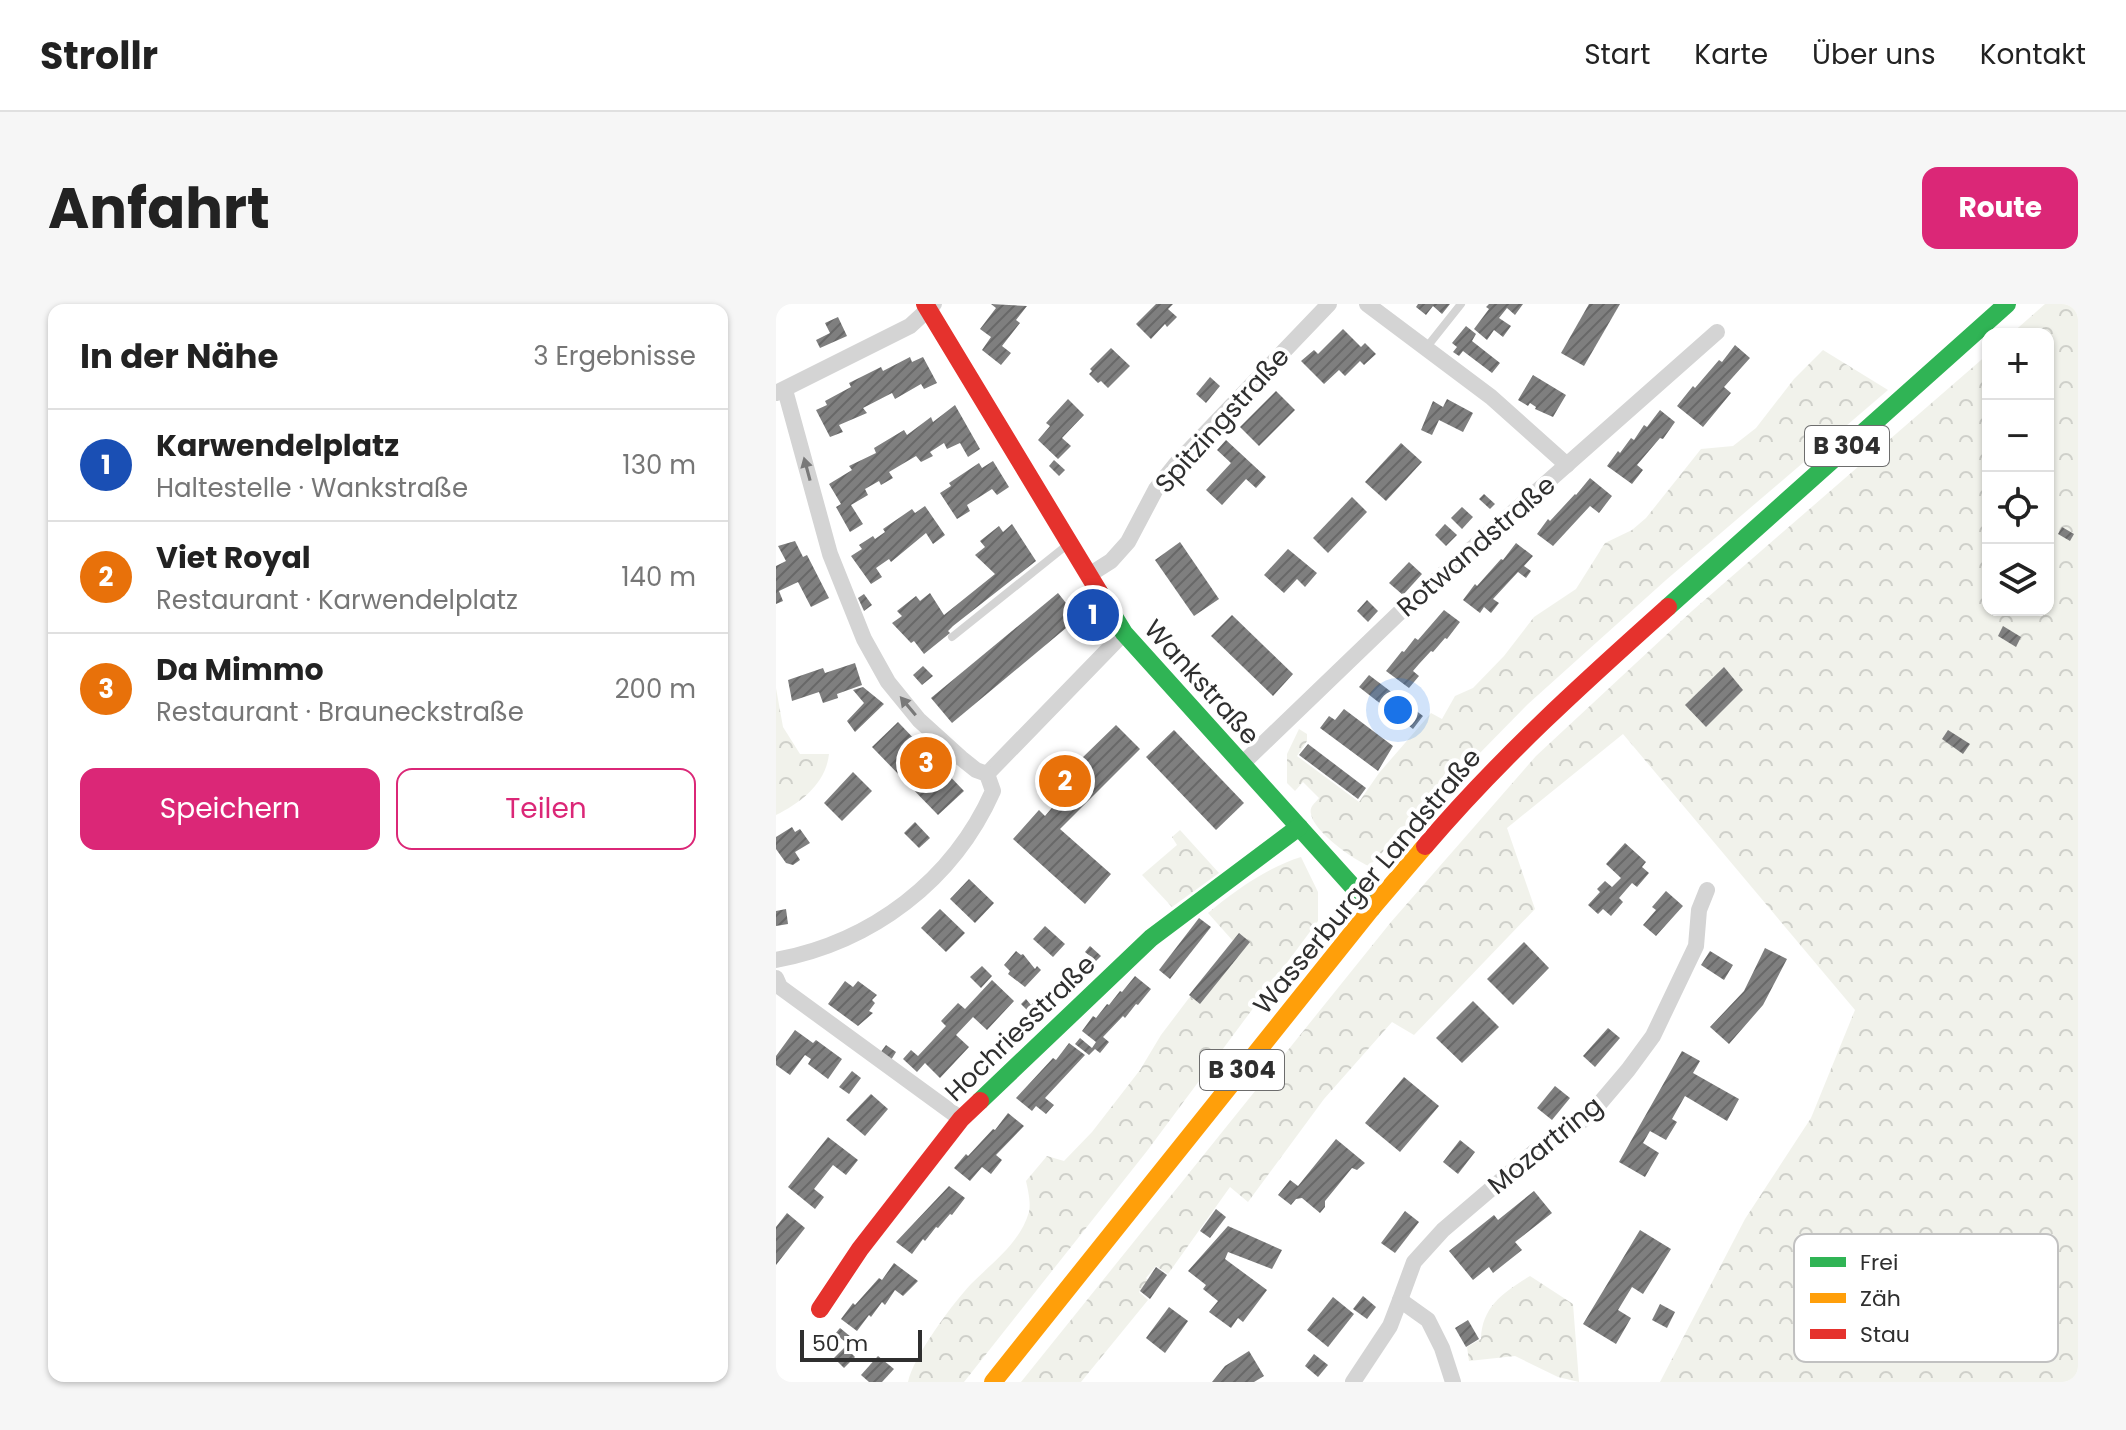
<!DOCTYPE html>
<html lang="de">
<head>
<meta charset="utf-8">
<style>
  body { margin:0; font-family:Poppins,sans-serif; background:#f6f6f6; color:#222 }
  .controls { position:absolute; right:24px; top:24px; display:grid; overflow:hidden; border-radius:16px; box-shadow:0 2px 6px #0004 }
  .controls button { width:72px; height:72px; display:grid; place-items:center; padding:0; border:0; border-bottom:2px solid #e0e0e0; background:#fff; color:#222; font:40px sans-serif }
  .scale { position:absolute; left:24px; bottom:20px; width:122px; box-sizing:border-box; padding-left:8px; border:4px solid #2f2f2f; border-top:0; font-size:22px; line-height:28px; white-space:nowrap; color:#2f2f2f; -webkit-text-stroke:6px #fff; paint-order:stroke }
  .you { position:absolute; left:622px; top:406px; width:28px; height:28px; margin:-20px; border:6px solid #fff; border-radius:50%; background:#1a73e8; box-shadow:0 0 0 12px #1a73e833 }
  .badge { display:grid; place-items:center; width:52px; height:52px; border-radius:50%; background:#db2777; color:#fff; font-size:26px; font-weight:700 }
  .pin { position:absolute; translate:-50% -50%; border:4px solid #fff; box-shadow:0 2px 8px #0006 }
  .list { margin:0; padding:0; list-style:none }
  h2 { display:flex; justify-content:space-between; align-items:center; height:104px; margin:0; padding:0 32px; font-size:34px }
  h2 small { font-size:26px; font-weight:400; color:#767676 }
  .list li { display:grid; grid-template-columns:52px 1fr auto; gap:24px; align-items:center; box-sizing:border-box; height:112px; padding:0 32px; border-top:2px solid #e0e0e0 }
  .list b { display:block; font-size:30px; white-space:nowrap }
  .list p { margin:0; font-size:26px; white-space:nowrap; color:#767676 }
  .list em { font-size:26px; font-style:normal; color:#767676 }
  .actions { display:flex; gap:16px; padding:24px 32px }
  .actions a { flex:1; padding:18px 0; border:2px solid #db2777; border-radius:16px; text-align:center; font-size:28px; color:#db2777 }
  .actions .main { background:#db2777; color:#fff }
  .icon { flex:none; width:44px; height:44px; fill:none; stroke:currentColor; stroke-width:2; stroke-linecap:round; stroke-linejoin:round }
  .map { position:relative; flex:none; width:1302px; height:1078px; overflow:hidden; border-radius:16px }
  header { display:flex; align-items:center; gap:48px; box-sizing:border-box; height:112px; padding:0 40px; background:#fff; border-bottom:2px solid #e0e0e0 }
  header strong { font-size:38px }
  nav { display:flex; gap:44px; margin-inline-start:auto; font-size:28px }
  .intro { display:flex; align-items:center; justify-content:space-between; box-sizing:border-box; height:192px; padding:0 48px }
  h1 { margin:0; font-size:56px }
  .button { padding:20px 36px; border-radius:16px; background:#db2777; color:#fff; font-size:28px; font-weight:700 }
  main { display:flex; gap:48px; padding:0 48px }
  aside { flex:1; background:#fff; border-radius:16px; box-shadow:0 2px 6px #0004 }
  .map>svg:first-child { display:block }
  .forest { fill:url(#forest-crowns) }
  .building { fill:url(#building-hatch) }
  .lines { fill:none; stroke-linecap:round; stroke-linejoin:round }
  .lane { stroke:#d4d4d4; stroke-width:8 }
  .street { stroke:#d4d4d4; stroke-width:16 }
  .fast { stroke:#30b455; stroke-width:18 }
  .slow { stroke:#ff9f0a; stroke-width:18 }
  .jam { stroke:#e5322d; stroke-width:18 }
  .oneway { fill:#797979 }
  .labels { text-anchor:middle; stroke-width:8; stroke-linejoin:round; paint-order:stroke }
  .shield { fill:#fff; stroke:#6d6d6d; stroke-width:2 }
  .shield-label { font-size:24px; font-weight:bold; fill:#2f2f2f }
  .street-label { font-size:26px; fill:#2f2f2f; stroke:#fff }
  .key { fill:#fff; stroke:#c1c1c1; stroke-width:2 }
  .key-label { font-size:22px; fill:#2f2f2f }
</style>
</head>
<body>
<header>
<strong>Strollr</strong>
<nav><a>Start</a><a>Karte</a><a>Über uns</a><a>Kontakt</a></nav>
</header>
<div class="intro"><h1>Anfahrt</h1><a class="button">Route</a></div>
<main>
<aside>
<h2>In der Nähe<small>3 Ergebnisse</small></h2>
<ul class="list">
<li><span class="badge" style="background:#1a4fb4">1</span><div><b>Karwendelplatz</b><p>Haltestelle · Wankstraße</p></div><em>130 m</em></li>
<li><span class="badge" style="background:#e8710a">2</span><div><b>Viet Royal</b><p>Restaurant · Karwendelplatz</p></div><em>140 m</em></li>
<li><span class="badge" style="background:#e8710a">3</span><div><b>Da Mimmo</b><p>Restaurant · Brauneckstraße</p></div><em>200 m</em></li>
</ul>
<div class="actions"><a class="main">Speichern</a><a>Teilen</a></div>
</aside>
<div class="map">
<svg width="1302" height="1078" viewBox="0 0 1302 1078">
  <defs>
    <pattern id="forest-crowns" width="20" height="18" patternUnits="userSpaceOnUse" patternTransform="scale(2)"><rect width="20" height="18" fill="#f1f2eb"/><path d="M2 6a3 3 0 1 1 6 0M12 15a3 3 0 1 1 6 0" fill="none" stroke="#cfd0ca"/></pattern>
    <pattern id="building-hatch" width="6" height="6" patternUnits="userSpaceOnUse" patternTransform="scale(2)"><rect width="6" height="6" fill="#7f7f7f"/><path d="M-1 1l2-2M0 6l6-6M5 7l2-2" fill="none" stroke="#686868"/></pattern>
  </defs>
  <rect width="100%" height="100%" fill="#fff"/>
  <!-- forest -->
  <g class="forest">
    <polygon points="1269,0 1302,0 1302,1078 884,1078 969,915 1035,814 1079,706 847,430 731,524 759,605 638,731 616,718 548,795 472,898 454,883 392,970 380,962 370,974 372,976 363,988 372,996 305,1078 245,1078 615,618 760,452 916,307 1212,50 1212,306 1272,306 1272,30 1235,30"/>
    <path d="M 1047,46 L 1112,86 L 890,276 L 752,400 L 593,562 C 578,556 538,528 535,510 C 533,503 539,499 543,494 L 527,478 L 519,487 L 511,479 L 511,450 L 523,425 L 531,430 L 531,437 L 521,452 L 583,498 L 603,469 L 655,409 L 666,415 L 679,392 L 697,384 L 728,352 L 758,313 L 800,285 L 829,239 L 856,226 L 870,214 L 925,145 L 957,142 L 980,124 L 1018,75 Z"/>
    <path d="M 0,384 L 7,423 L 24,450 L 53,450 C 50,479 25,499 0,511 Z"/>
    <polygon points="404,526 443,569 396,603 366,571 401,541 396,533"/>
    <path d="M 525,553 L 542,588 L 542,617 L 371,847 L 188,1078 L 132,1078 C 137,1053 177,999 195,980 C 217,958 244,939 253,908 C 255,899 252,886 250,877 L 271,852 L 288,857 L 316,828 L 364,766 L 385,731 L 413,694 L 457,656 L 457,637 L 432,609 C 458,587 492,563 525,553 Z"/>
    <path d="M 754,972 L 797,1000 L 803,1078 L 782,1073 L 739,1052 L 693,1057 L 691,1043 L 705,1035 C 706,1002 728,988 754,972 Z"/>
  </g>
  <!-- building -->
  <g class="building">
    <polygon points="215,0 251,2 240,16 244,19 226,42 235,49 225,61 206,46 215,33 204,25 220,4"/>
    <polygon points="380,0 397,0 392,5 401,13 391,23 389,20 375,35 360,20"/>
    <polygon points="642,0 674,0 666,10 657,2 650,11 640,3"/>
    <polygon points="713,0 747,0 739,11 731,4 723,14 735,22 727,33 718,26 711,36 698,25 713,5 710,3"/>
    <polygon points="813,0 844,0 808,62 785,49"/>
    <polygon points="62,13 71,32 44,44 40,36 54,29 49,19"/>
    <polygon points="690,22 700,30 696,37 724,59 716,69 687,47 683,52 677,48 681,43 676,39"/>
    <polygon points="567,25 585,43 589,39 600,50 588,61 584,57 569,72 563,66 548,80 525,57 538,46 542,50"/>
    <polygon points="959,41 974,54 948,83 955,89 927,123 901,102 917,82 919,84 943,56 946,58"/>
    <polygon points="335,44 354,62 332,84 325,77 322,79 313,70 316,67 314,65"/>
    <polygon points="134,53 136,58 147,53 161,79 148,85 145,80 119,95 116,89 87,104 91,109 63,121 67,128 54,133 40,106 51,101 49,97 75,83 73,79 105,63 107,67"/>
    <polygon points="757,71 790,91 777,113 759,105 760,103 754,99 752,102 742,96"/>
    <polygon points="434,73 444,82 430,99 420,90"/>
    <polygon points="500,87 519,106 483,142 464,123"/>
    <polygon points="292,95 308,111 286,134 295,142 282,155 262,136 274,122 270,119"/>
    <polygon points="671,95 697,109 687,128 663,116 656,131 645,126 657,97 667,103"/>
    <polygon points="179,101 204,145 192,153 184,139 171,145 168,139 154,148 157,152 145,158 140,152 113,168 117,174 105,181 103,177 89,185 92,191 75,201 87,220 74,228 60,203 65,200 53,180 76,166 73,162 100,149 98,144 128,126 131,131 155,113 157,118"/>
    <polygon points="884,106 899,118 887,135 884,134 861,161 867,166 856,180 831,162 842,147 844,149 855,134 858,136 868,121 871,123"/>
    <polygon points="450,136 490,173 480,184 470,175 446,201 430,186 455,159 441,146"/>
    <polygon points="625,139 646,158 610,197 589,178"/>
    <polygon points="278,156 289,166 283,172 273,162"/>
    <polygon points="217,157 233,183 221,191 216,185 191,201 194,207 181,215 164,189 175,182 173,179 203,159 206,164"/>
    <polygon points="814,174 836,192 823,209 814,202 777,242 761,230 772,215 774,217 799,190 800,191"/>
    <polygon points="708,190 719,200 714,205 703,195"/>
    <polygon points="576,193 591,208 552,249 537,234"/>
    <polygon points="149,202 169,231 157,240 150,229 115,258 113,255 100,264 106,273 95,280 75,252 86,245 83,241 97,232 99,235 109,228 107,225 136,205 139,209"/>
    <polygon points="686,203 697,213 686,225 675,214"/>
    <polygon points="236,220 260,257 177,322 172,327 174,329 148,350 138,337 135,339 116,319 126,312 121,307 140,292 144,297 154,289 168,311 219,270 199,251 209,243 204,237 223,222 227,228"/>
    <polygon points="669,220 681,231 670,242 659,231"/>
    <polygon points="1286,223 1298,230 1294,237 1282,230"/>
    <polygon points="19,237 27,253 31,251 53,294 35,303 22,278 3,287 7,297 0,300 0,262 10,257 2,242"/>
    <polygon points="404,238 443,295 418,312 379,256"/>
    <polygon points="740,239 757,252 748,262 755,267 750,274 742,268 717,295 723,299 715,309 708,303 704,309 687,296 699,280 701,282 725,255 727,256"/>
    <polygon points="512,245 541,269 529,283 521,275 508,289 488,271"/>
    <polygon points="633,258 646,270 627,291 613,279"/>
    <polygon points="282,289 302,314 176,419 155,394"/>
    <polygon points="88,290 96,301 88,307 82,294"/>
    <polygon points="591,296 602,307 592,318 581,307"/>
    <polygon points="668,306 684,318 671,335 669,334 657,348 655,347 643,360 637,367 643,372 633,384 610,367 626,347 628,348 639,334 642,336"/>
    <polygon points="456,311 517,370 497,392 435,332"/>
    <polygon points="1227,322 1245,333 1240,343 1222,332"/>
    <polygon points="79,359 86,381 61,390 62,394 47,399 43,388 16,397 12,376 47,364 49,369"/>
    <polygon points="147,362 157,372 146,381 137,371"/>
    <polygon points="948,363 967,386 930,423 909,401"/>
    <polygon points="593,371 647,412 637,425 583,383"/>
    <polygon points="87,383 108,400 79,428 71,417 88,399 77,386"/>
    <polygon points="568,405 617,442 602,467 544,424 553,412 559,416"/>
    <polygon points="122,418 188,487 162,511 96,443"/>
    <polygon points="340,421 364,445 284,525 335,570 309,600 237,535 263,506 269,512 280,499 270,489"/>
    <polygon points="398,426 468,499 440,526 370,453"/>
    <polygon points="1172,426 1194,440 1187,450 1166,435"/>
    <polygon points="532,440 590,484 582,495 523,451"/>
    <polygon points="77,468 96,487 66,517 48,499"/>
    <polygon points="139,518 154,534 143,544 128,529"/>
    <polygon points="16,523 19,528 24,525 34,539 19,548 24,556 17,561 10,559 0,545 0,533"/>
    <polygon points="849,539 870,558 866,563 873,569 861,583 856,579 843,594 847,598 835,612 827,605 822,610 812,601 824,588 821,585 829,577 836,583 845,574 830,560"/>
    <polygon points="193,575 218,599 199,619 174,595"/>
    <polygon points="890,587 907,602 880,632 867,621 880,606 876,603"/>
    <polygon points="10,605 12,620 0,622 0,607"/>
    <polygon points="164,605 189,629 170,648 145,624"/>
    <polygon points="423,614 435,623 394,675 383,666"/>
    <polygon points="269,622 289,640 277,653 257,635"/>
    <polygon points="463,629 474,638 424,700 413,691"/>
    <polygon points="748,638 773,664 737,701 711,675"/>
    <polygon points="314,642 325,652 320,657 309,648"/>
    <polygon points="989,644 1011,655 987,701 953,740 934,723 968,687"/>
    <polygon points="240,647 245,651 247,650 259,665 261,662 265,666 249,683 232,670 234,667 228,661"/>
    <polygon points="934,647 957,661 948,676 925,661"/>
    <polygon points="206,662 216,672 205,684 194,673"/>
    <polygon points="359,672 375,685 362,701 360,700 349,714 347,712 327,733 333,738 324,749 319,745 313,751 299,740 304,734 316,744 320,738 306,727 317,712 320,714 331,700 333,701 344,687 346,688"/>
    <polygon points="216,676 238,697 211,726 197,713 180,731 193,743 164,774 149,759 141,768 127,755 135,746 142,752 170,722 165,717 182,699 189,705"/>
    <polygon points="69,677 77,683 82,677 101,691 96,696 99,699 93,707 97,709 82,722 52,700"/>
    <polygon points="250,695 255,701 261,695 271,705 261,716 245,700"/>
    <polygon points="697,697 723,723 686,759 660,734"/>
    <polygon points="832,724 844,734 819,763 807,752"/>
    <polygon points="19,726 37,739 40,736 66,755 52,775 32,760 35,755 29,751 14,771 0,761 0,752"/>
    <polygon points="293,739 309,751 269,794 278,801 270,810 260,802 256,807 240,794 277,754 280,756"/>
    <polygon points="110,741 120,748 115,756 104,749"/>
    <polygon points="906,747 924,757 917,769 963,795 951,817 909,792 896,815 901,818 890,836 874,827 867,839 883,849 869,873 843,858"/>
    <polygon points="76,767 85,774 73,790 63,783"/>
    <polygon points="628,773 663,802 624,848 589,819"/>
    <polygon points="779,782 794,794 776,816 761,804"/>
    <polygon points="95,790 112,805 89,832 70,816"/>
    <polygon points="232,809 248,822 220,851 226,856 215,870 206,863 194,877 178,864 190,850 192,852 217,825 219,826"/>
    <polygon points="52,833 82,856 70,871 57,861 38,885 48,893 39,905 12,883"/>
    <polygon points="560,835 589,859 581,866 576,864 549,897 549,903 544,909 526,894 520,895 515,901 502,891 514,876 522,882"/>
    <polygon points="684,836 699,848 682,870 667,858"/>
    <polygon points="173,882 189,894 176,911 174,910 162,924 160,923 149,937 147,935 136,950 120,938"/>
    <polygon points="758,887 776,909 739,938 746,946 717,969 713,963 697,976 673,947 718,911 722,916"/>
    <polygon points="440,905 450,913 434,934 424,927"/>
    <polygon points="629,907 643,918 619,949 605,939"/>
    <polygon points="11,909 29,924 0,961 0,923"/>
    <polygon points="452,922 506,946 496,965 452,948 449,955 491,986 467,1018 462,1014 455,1024 433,1008 442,997 427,985 430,981 412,967"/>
    <polygon points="864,926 895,945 867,990 856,983 842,1006 855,1014 840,1040 807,1020"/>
    <polygon points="118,959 142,977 127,992 119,986 109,1001 106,998 95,1013 93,1011 81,1027 65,1015 77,999 79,1001 103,974 106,976"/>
    <polygon points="380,963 391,971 374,995 364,987"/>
    <polygon points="587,992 600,1003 591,1015 577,1005"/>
    <polygon points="557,993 578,1010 552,1043 531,1026"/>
    <polygon points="884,1000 899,1008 891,1024 876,1016"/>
    <polygon points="393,1003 412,1017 389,1049 370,1034"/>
    <polygon points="692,1016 703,1035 690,1043 679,1024"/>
    <polygon points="64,1024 75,1033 71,1039 59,1030"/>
    <polygon points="69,1043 79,1053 68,1064 58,1054"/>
    <polygon points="473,1047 488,1072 478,1078 436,1078 449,1062"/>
    <polygon points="538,1050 552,1061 542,1073 529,1062"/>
    <polygon points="102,1052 118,1065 106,1078 93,1078 85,1071"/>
  </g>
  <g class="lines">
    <!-- lane -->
    <g class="lane">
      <polyline points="650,44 685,0"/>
      <polyline points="176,333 291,241"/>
    </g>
    <!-- street -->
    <g class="street">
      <polyline points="591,0 715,93 791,161"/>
      <polyline points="9,86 54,250 88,335 112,378 143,416 185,454 200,466 211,470"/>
      <polyline points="0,89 134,22 158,0"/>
      <polyline points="313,271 335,257 352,238 380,185 400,160 553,0"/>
      <polyline points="465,461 622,310 941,28"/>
      <polyline points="211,470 348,329"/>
      <path d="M 0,656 C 96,638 177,577 217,487 L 211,470"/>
      <polyline points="0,674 4,683 185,815"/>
      <polyline points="624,996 638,958 667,926 757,849 813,812 852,766 877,732 920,642 923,606 931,586"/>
      <polyline points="577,1078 614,1022 624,996 652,1016 666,1044 677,1078"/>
    </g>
    <!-- fast -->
    <g class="fast">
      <polyline points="323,288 348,329 596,604"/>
      <polyline points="892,303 1231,0"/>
      <polyline points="204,797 375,634 523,523"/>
    </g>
    <!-- slow -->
    <polyline class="slow" points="217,1078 596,604 649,542"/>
    <!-- jam -->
    <g class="jam">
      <polyline points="149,0 323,288"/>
      <path d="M 649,542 C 723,455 807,379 892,303"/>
      <polyline points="44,1005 84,945 185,815 204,797"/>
    </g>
  </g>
  <!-- one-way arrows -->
  <defs><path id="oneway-solid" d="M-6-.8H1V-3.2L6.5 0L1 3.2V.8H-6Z" transform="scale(2)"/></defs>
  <g class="oneway">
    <use href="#oneway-solid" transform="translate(31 165) rotate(-105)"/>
    <use href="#oneway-solid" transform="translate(132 402) rotate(-130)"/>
  </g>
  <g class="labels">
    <!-- shield labels -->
    <g class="shield">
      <rect x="1029" y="122" width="84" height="40" rx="6"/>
      <rect x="424" y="746" width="84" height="40" rx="6"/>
    </g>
    <g class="shield-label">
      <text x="1071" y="150">B 304</text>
      <text x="466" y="774">B 304</text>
    </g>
    <!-- street labels -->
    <g class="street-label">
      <text transform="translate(446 116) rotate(-48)" y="9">Spitzingstraße</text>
      <text transform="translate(700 242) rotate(-41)" y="9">Rotwandstraße</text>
      <text transform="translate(426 378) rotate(48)" y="9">Wankstraße</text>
      <text transform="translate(591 577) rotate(-50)" y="9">Wasserburger Landstraße</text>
      <text transform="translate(244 724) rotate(-44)" y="9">Hochriesstraße</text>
      <text transform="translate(769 841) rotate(-39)" y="9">Mozartring</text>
    </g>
  </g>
  <!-- legend -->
  <rect x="1018" y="930" width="264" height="128" rx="12" class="key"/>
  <rect x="1034" y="953" width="36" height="10" fill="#30b455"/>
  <rect x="1034" y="989" width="36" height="10" fill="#ff9f0a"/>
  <rect x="1034" y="1025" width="36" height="10" fill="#e5322d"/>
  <g class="key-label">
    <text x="1084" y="966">Frei</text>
    <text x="1084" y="1002">Zäh</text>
    <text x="1084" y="1038">Stau</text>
  </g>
</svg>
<div class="controls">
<button>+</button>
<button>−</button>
<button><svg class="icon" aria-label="locate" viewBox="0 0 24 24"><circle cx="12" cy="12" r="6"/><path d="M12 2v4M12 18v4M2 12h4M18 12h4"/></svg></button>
<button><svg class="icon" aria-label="layers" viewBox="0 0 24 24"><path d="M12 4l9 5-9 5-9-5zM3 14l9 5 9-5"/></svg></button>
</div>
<div class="scale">50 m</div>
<div class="you"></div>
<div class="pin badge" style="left:317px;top:311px;background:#1a4fb4">1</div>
<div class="pin badge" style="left:289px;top:477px;background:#e8710a">2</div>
<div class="pin badge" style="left:150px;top:459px;background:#e8710a">3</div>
</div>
</main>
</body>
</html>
